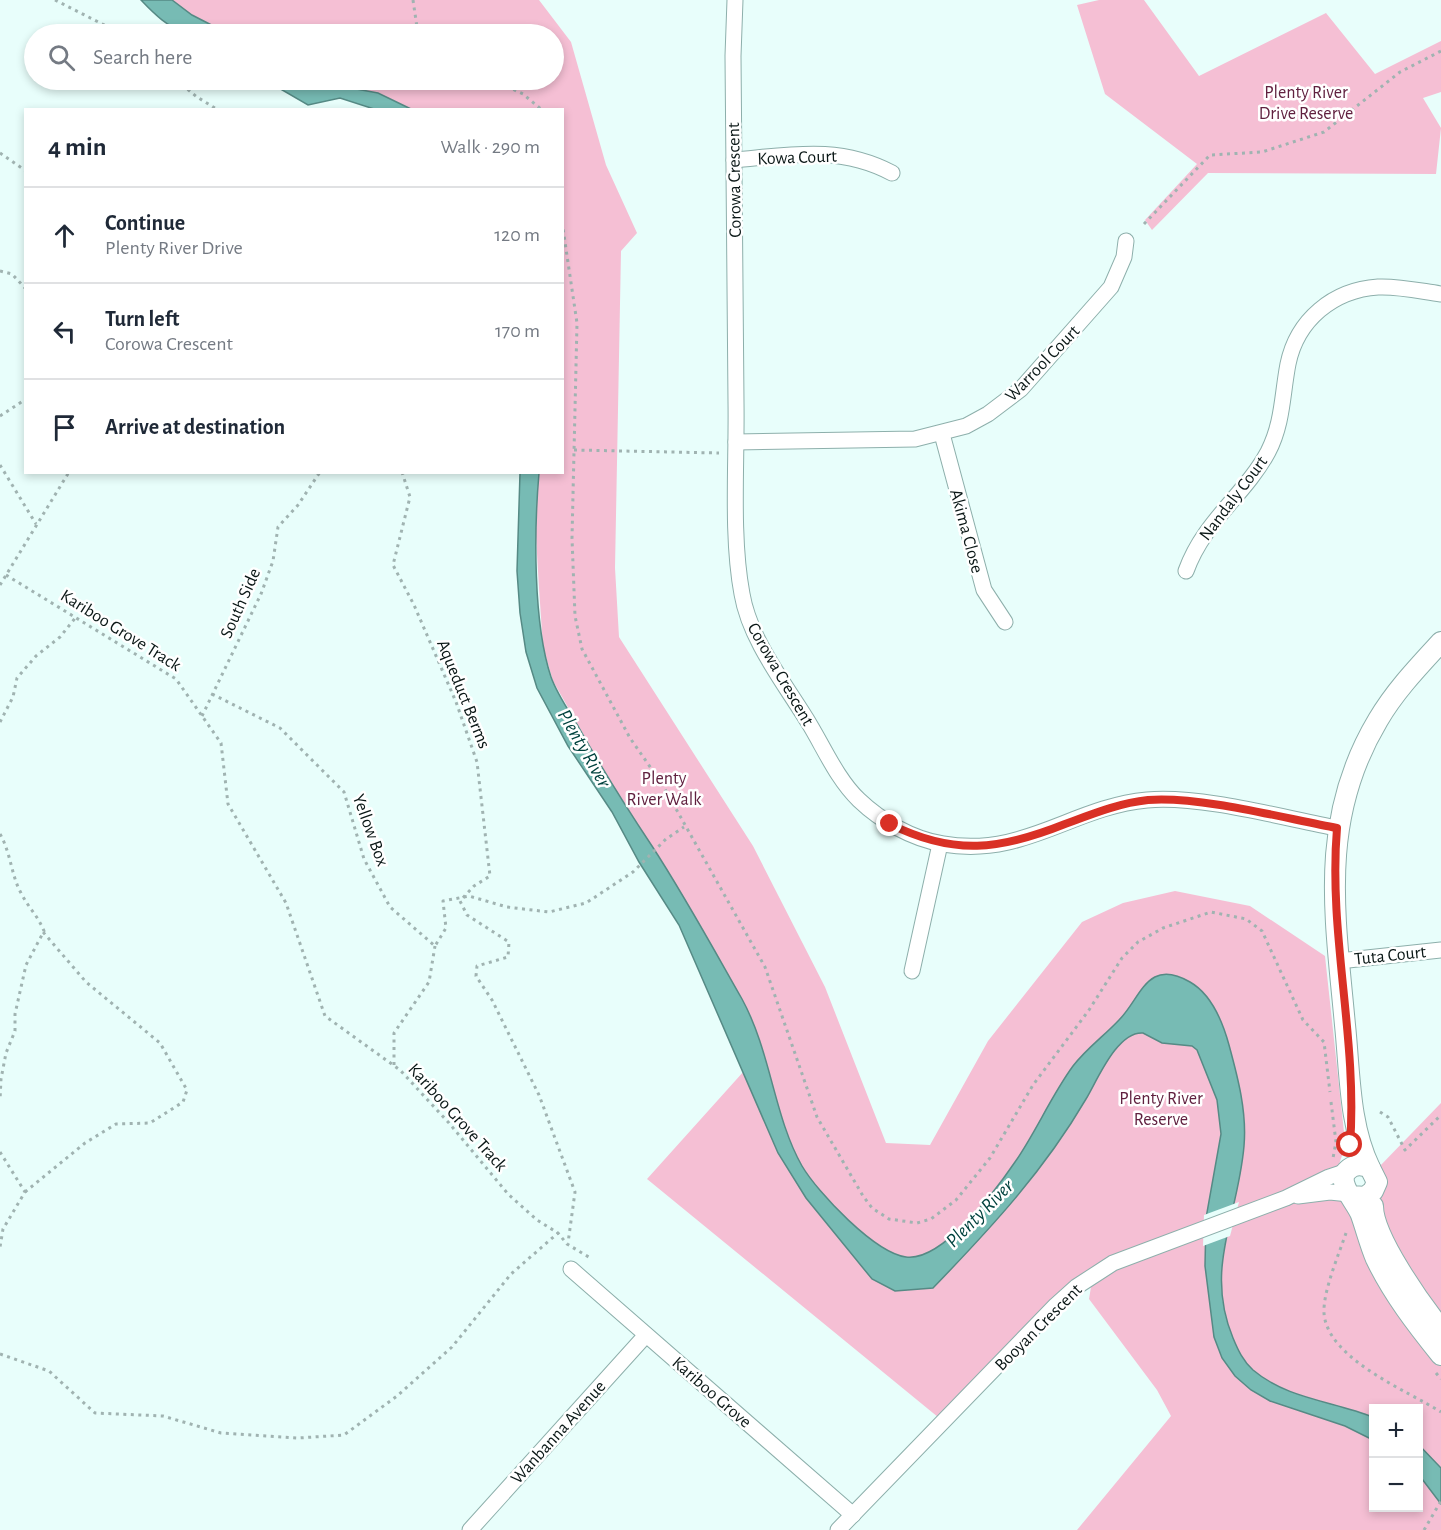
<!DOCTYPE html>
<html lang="en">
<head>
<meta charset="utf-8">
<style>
  body { margin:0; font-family:"Alegreya Sans",sans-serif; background:#f6f6f7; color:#1f2937 }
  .controls { position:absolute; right:18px; bottom:18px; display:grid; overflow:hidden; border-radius:0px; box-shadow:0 3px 9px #0003 }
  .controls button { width:54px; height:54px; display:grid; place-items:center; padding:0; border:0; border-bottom:2px solid #e0e1e3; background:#fff; color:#1f2937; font:30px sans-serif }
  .stop { position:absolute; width:18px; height:18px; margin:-14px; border:4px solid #d93025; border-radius:50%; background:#fff }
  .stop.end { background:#d93025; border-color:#fff; box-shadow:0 2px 6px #0008 }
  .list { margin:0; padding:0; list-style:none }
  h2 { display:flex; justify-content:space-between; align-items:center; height:78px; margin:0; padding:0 24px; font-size:26px }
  h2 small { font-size:20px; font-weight:400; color:#747a83 }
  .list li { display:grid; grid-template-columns:39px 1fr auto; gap:18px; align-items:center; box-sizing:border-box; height:96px; padding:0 24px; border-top:2px solid #e0e1e3 }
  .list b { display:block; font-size:22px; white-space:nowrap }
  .list p { margin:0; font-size:20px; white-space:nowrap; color:#747a83 }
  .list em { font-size:20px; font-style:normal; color:#747a83 }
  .icon { flex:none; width:33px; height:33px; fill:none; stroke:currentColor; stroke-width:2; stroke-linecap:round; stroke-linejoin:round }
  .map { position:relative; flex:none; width:1441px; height:1530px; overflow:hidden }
  .search { position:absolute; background:#fff; box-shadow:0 3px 9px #0003; left:24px; top:24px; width:540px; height:66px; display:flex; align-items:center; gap:15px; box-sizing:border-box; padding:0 21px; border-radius:33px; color:#747a83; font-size:22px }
  .panel { position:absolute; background:#fff; box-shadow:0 3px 9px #0003; left:24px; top:108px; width:540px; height:366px; border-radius:0px }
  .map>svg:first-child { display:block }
  .green { fill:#f5bfd4; fill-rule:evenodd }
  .water { fill:#77bbb4; stroke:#568a85; stroke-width:1.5 }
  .pier { fill:#e8fefb }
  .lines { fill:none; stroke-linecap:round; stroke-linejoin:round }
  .minor-casing { stroke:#8dafab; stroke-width:17 }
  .tertiary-casing { stroke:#8dafab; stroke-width:22 }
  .path { stroke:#a0b3b1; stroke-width:3; stroke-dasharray:3 4.5; stroke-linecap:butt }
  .minor { stroke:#fff; stroke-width:15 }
  .tertiary { stroke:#fff; stroke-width:20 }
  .route { stroke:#d93025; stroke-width:8 }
  .labels { text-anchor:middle; stroke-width:5; stroke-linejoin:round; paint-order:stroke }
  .park-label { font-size:18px; fill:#60203f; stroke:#fff }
  .street-label { font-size:18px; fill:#0a1716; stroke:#fff }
  .water-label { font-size:20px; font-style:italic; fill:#00423e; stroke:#fff }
</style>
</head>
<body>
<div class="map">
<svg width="1441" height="1530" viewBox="0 0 1441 1530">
  <rect width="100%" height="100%" fill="#e8fefb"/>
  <!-- green -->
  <g class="green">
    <path d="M 172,0 L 539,0 L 571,42 L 606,165 L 637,233 L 621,251 L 615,568 L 619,637 L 753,846 L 825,987 L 886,1143 L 930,1145 L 988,1041 L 1082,922 L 1123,903 L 1175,891 L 1250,906 L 1325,956 L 1344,1132 L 1344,1150 L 1338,1167 L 1441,1364 L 1441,1530 L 1077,1530 L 1171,1416 L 1157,1390 L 1089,1299 L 1093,1275 L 944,1422 L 647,1179 L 753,1061 L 707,941 L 674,881 L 628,813 L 553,681 L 543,647 L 539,588 L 535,519 L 539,473 L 562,472 L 562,110 L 411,109 L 378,93 L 340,86 L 325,80 L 554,80 L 554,34 L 229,34 L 192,15 ZM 1374,1408 L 1418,1408 L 1418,1508 L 1374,1508 Z"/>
    <polygon points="1099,0 1144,0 1199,76 1326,13 1375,74 1441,41 1441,92 1423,98 1441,128 1436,174 1208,173 1152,230 1145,220 1197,164 1105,94 1077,5"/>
    <polygon points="1441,1103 1441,1319 1402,1262 1379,1207 1384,1184 1379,1167"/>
  </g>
  <!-- water -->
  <g class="water">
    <path d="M 141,0 L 172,0 L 192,15 L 229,34 C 184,35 173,34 141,0 Z"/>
    <polygon points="265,80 325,80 340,86 378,93 411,109 374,109 340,98 308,105"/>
    <path d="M 520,473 L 539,473 C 534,530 533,623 551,677 C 557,694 569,711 578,726 C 601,767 626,807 652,846 C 684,895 713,948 742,999 C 771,1052 774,1117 802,1166 C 818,1193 875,1253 906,1257 C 942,1262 996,1190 1015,1162 C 1036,1132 1051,1096 1073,1066 C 1087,1048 1104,1036 1119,1020 C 1141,998 1147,957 1190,982 C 1211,994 1223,1023 1229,1045 C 1238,1078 1247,1112 1244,1146 C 1238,1217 1204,1268 1233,1338 C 1238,1350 1243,1361 1253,1370 C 1287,1399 1333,1401 1373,1417 L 1373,1440 L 1345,1426 L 1270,1401 L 1251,1390 L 1235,1376 L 1222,1358 L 1214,1337 L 1205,1266 L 1206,1218 L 1221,1134 L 1217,1100 L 1197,1050 L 1192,1046 L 1162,1043 L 1143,1033 C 1117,1031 1097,1081 1086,1099 C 1044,1171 990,1229 933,1288 L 895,1291 L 872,1279 L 806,1198 L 778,1153 L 679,925 L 639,862 L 612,812 L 568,746 L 537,688 L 526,652 L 520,613 L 517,571 Z"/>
    <polygon points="1418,1444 1441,1468 1441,1504 1419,1475"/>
  </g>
  <!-- pier -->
  <polygon class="pier" points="1239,1202 1230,1236 1203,1246 1204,1215"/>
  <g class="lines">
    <defs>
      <g id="minor">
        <path d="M 735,0 L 733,56 C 734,171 735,287 736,402 C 737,462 731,536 742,594 C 750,641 786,685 810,725 C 825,750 838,780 859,800 C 881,821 912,839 943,844 C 1024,858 1072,807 1147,800 C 1201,795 1283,818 1337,828"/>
        <path d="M 734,160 C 791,155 839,145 892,173"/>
        <polyline points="942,434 984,590 1005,622"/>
        <polyline points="736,442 915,439 966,426 988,414 1021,389 1111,287 1124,257 1126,241"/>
        <path d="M 1186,571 C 1204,521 1244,496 1268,452 C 1283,423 1282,395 1288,364 C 1297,320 1333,290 1378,287 C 1399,286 1420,291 1441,294"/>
        <polyline points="1339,961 1441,950"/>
        <polyline points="912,971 940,844"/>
        <polyline points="1298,1196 1330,1192 1349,1194"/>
        <polyline points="571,1269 853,1515"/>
        <polyline points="470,1530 646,1335"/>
        <polyline points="838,1530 1056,1305 1076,1287 1113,1263 1286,1198 1329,1177 1347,1171"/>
      </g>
      <g id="tertiary">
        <path d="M 1370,1168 C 1349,1125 1350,1073 1345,1025 C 1335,915 1318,820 1378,720 C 1395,691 1418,667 1441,642"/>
        <path d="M 1352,1196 L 1365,1197 L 1373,1191 L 1377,1182 L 1370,1168 C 1364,1165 1358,1164 1352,1167 C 1331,1179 1356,1201 1361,1215 C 1366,1229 1370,1245 1376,1259 C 1393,1294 1416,1324 1441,1355"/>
        <path d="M 1373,1206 C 1373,1237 1421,1304 1441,1329"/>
      </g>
    </defs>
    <!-- minor casing -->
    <use href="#minor" class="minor-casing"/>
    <!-- tertiary casing -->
    <use href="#tertiary" class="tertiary-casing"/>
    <!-- path -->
    <g class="path">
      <polyline points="55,0 122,34"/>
      <polyline points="413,0 418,34"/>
      <polyline points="291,32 292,34"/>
      <polyline points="176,80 197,97 218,110"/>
      <polyline points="493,80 523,94 542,110"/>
      <polyline points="0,153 26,171"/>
      <polyline points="562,222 577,323 572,538 575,616 582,649 630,738 662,784 765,967 817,1117 863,1196 872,1208 889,1219 917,1223 931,1219 956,1200 990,1158 1033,1085 1089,1010 1122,958 1138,942 1163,928 1211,912 1246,919 1262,931 1303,1020 1324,1042 1330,1092"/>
      <polyline points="1144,224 1210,155 1262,152 1324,132 1400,72 1441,51"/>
      <polyline points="0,271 12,274 26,289"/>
      <polyline points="0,416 26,399"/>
      <polyline points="574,450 719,453"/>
      <polyline points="0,465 36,524"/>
      <polyline points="402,472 410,497 393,565 414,605 456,702 477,762 490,876 474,886 460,901 467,915 509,942 508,957 477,966 476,976 492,1000 539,1095 575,1192 568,1243"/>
      <polyline points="6,575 176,679 221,743 228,804 286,903 325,1016 400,1070 449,1123 508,1194 537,1220 558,1233 567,1244 592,1259"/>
      <polyline points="0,585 69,472"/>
      <polyline points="212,694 280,728 344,792 364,859 390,907 435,946 446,928 443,901 469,896 507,907 549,912 586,903 633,872 666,839 684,827"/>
      <polyline points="202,716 261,594 273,561 278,527 298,505 320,472"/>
      <polyline points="0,722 13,697 17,678 36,656 60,637 76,617"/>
      <path d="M 0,834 C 11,853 11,875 21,893 C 28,907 38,916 44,931 L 26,965 L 15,1014 L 15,1031 L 6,1053 L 1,1079 L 0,1100"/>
      <polyline points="394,1065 394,1033 429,982 435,946"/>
      <polyline points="1331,1102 1336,1142 1333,1158"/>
      <polyline points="1380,1112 1388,1117 1405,1150 1441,1115"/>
      <polyline points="0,1152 25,1192 3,1229 0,1247"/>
      <polyline points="25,1192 85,1143 116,1124 150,1123 183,1102 187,1090 160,1043 86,982 43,932"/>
      <path d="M 1346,1233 C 1339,1254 1323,1291 1324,1313 C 1327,1359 1408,1391 1441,1412"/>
      <polyline points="0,1354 49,1371 95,1413 163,1416 221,1433 298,1438 344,1435 397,1396 452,1347 511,1274 558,1233"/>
      <polyline points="1436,1373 1441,1379"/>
      <polyline points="1424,1530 1441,1501"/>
    </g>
    <!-- minor -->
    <use href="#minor" class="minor"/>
    <!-- tertiary -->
    <use href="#tertiary" class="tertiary"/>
  </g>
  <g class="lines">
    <!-- route -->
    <path class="route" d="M 890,824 C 954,856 1000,850 1065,824 C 1092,814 1119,803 1148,800 C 1201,796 1283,818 1337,828 C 1328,935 1358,1039 1350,1145"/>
  </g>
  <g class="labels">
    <!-- park labels -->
    <g class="park-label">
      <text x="1306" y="98">Plenty River<tspan x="1306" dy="21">Drive Reserve</tspan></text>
      <text x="664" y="784">Plenty<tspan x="664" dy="21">River Walk</tspan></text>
      <text x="1161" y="1104">Plenty River<tspan x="1161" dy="21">Reserve</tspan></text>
    </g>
    <!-- street labels -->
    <g class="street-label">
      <text transform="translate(797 157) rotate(-2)" y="6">Kowa Court</text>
      <text transform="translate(734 180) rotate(-91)" y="6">Corowa Crescent</text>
      <text transform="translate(1042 363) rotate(-46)" y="6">Warrool Court</text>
      <text transform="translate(1233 498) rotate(-53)" y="6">Nandaly Court</text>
      <text transform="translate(967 531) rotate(75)" y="6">Akima Close</text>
      <text transform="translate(240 603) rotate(-66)" y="6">South Side</text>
      <text transform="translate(121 630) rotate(32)" y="6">Kariboo Grove Track</text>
      <text transform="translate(781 674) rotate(60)" y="6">Corowa Crescent</text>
      <text transform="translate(464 694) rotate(68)" y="6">Aqueduct Berms</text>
      <text transform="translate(371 830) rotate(70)" y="6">Yellow Box</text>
      <text transform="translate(1390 955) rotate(-6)" y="6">Tuta Court</text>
      <text transform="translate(458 1117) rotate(48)" y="6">Kariboo Grove Track</text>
      <text transform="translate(1038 1327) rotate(-45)" y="6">Booyan Crescent</text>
      <text transform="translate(712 1392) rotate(41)" y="6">Kariboo Grove</text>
      <text transform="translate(558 1432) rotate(-48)" y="6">Wanbanna Avenue</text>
    </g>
    <!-- water labels -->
    <g class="water-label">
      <text transform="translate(585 748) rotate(60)" y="7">Plenty River</text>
      <text transform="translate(979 1213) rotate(-45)" y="7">Plenty River</text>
    </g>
  </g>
</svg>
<div class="controls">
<button>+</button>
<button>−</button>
</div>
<div class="stop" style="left:1350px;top:1145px"></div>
<div class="stop end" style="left:890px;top:824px"></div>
<div class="search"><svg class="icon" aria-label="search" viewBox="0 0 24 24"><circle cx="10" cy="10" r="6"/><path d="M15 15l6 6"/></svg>Search here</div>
<section class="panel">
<h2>4 min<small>Walk · 290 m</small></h2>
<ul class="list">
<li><svg class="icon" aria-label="ahead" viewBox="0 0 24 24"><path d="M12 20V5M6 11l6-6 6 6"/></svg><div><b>Continue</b><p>Plenty River Drive</p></div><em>120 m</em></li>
<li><svg class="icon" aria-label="left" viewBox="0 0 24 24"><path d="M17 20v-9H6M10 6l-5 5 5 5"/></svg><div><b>Turn left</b><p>Corowa Crescent</p></div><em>170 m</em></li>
<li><svg class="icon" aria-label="arrive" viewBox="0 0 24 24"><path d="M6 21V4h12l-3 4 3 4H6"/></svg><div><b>Arrive at destination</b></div></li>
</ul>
</section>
</div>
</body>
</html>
